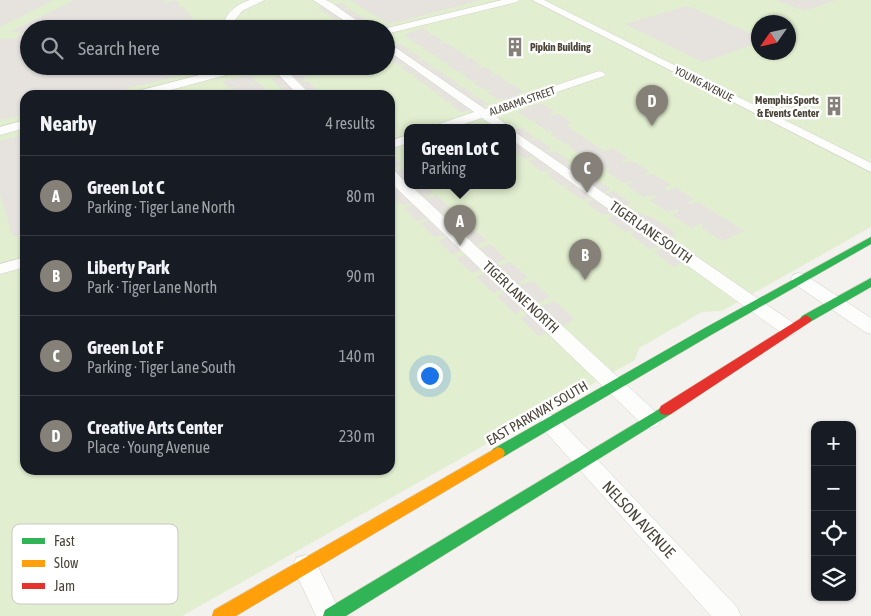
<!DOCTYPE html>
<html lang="en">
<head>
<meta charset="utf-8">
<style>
  body { margin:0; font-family:"Asap Condensed",sans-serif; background:#20242c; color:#f1f3f6 }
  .controls { position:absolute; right:15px; bottom:15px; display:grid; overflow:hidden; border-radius:10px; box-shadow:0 1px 4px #0004 }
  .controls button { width:45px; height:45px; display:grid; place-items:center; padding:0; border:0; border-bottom:1px solid #363941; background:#171b24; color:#f1f3f6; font:25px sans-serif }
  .compass { position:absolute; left:751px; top:15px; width:45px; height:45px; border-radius:50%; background:#171b24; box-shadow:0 1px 4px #0004; rotate:236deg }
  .you { position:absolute; left:429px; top:375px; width:18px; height:18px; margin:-12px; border:4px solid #fff; border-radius:50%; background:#1a73e8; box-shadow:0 0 0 8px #1a73e833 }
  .badge { display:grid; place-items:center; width:32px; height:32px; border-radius:50%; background:#868178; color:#fff; font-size:16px; font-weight:700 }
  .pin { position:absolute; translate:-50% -41px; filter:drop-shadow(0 1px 2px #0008) }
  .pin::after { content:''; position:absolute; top:26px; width:18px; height:15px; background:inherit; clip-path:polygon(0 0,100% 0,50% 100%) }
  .popup { position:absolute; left:404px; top:124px; width:112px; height:65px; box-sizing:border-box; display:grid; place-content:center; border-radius:10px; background:#171b24; filter:drop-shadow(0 1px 4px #0005); font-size:16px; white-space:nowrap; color:#9ea1a6 }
  .popup b { font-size:19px; color:#f1f3f6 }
  .popup::after { content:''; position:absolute; left:50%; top:100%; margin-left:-10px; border:10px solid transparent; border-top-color:#171b24 }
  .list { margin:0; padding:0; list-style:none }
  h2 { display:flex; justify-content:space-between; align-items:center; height:65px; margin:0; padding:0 20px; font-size:21px }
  h2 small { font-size:16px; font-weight:400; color:#9ea1a6 }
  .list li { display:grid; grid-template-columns:32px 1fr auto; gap:15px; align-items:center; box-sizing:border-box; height:80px; padding:0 20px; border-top:1px solid #363941 }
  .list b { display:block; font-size:19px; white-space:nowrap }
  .list p { margin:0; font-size:16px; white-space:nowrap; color:#9ea1a6 }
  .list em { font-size:16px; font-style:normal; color:#9ea1a6 }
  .icon { flex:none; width:28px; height:28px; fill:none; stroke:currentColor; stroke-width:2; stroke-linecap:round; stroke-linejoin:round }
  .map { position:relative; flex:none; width:871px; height:616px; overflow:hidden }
  .search { position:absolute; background:#171b24; box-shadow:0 1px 4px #0004; left:20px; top:20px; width:375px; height:55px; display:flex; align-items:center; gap:12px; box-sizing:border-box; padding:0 18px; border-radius:28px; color:#9ea1a6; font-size:19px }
  .panel { position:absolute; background:#171b24; box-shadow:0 1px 4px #0004; left:20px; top:90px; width:375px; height:385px; border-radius:15px }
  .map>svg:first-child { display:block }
  .green { fill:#e1eecf; fill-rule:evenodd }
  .parking { fill:#e6e3df }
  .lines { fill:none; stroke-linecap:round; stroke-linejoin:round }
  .street-casing { stroke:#d2d0cb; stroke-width:1 }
  .fast-casing { stroke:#d6cebb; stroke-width:1 }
  .slow-casing { stroke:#d6cebb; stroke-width:1 }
  .jam-casing { stroke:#d6cebb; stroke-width:1 }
  .street { fill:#fdfdfc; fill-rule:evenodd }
  .fast { fill:#30b455; fill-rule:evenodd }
  .slow { fill:#ff9f0a; fill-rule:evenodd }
  .jam { fill:#e5322d; fill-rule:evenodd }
  .labels { text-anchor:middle; stroke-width:5; stroke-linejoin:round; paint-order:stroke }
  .far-poi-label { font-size:11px; font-weight:bold; fill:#4b4439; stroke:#fff; text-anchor:start }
  .far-street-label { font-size:11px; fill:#4b4439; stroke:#fff }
  .street-label { font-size:14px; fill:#4b4439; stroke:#fff }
  .near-street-label { font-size:16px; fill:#4b4439; stroke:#fff }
  .key { fill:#fff; stroke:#c9c7c4; stroke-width:1 }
  .key-label { font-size:14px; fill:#4b4439 }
</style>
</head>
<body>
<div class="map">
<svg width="871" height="616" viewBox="0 0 871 616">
  <rect width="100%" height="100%" fill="#f4f2ee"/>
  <!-- green -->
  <path class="green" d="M 0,0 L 871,0 L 871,227 L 722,311 L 702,312 L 639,348 L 635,360 L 182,616 L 0,616 ZM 758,22 L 788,22 L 788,52 L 758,52 ZM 29,29 L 386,29 L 386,66 L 29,66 ZM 25,95 L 390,95 L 390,470 L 25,470 ZM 408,127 L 512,127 L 512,185 L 408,185 Z"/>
  <!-- parking -->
  <g class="parking">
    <polygon points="0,0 54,0 0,27"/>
    <polygon points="74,0 165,0 164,3 176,0 180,5 174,7 182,6 187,11 180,14 188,12 193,18 187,20 195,19 200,25 193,27 202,26 205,29 29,29 29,34 10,32"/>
    <polygon points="350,0 481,0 389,24"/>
    <polygon points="776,0 837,0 804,11"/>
    <polygon points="341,3 348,7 342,10 349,9 358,14 351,16 359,15 367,21 353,26 344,26 336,21 342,19 334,19 327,14 333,13 325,13 318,8"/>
    <polygon points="687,6 758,36 758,43 703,62 625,24"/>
    <polygon points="423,28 432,34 425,36 434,35 443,41 438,44 446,43 456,49 450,51 458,50 468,57 462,60 471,58 481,65 475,68 484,67 495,73 489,77 498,75 509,83 503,86 512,84 524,92 517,94 521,96 509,100 507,98 499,100 487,92 494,89 485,90 473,83 479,80 471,81 460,73 466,71 458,72 447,65 453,62 445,63 435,56 441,54 433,55 423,48 429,46 421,47 412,41 417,38 411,40 403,35"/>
    <polygon points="21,35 29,36 29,66 185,66 187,68 179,71 181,75 102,95 25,95 25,114 0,120 0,39 14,39"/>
    <polygon points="401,44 410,50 404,53 413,52 422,58 416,61 424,60 434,67 427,70 436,69 447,76 440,79 449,77 460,85 453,88 463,87 474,94 467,98 476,96 488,104 481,107 485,108 472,112 470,110 461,112 450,104 457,101 448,102 437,94 443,91 435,92 424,84 430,81 422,83 412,76 418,73 410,74 400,67 406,64 398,65 388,58 394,56 386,57 386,47"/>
    <polygon points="298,72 306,79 299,83 308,81 316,89 309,92 318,90 324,95 288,95 281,88 288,85 279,87 271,79"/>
    <polygon points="250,75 256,81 249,84 258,82 266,90 258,93 267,91 271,95 235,95 230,90 239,86 228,88 222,81"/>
    <polygon points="543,104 555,112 549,114 550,116 559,114 572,123 567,125 571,129 604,151 613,148 628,158 622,161 622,163 633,161 649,171 643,176 653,174 671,185 664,188 665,190 669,191 675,187 694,199 688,202 689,204 698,202 744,231 722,241 702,228 703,225 699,224 691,228 672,215 679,211 678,209 668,212 649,200 656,197 655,195 643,197 626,185 634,182 633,181 623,183 606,171 612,167 603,169 586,158 593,154 583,156 568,146 574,142 565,144 550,134 557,130 548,132 534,122 540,119 531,121 518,112 532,105"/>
    <polygon points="522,128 534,137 528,141 538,139 552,149 545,151 545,153 555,151 570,161 563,166 574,164 589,174 582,177 582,180 593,177 610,189 603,194 614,191 631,203 624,206 624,208 653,218 677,234 669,239 682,263 674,267 654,252 661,249 660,246 649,249 630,234 636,229 626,232 607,219 614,215 614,213 603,215 586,203 592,200 592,198 582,200 565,188 572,184 562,186 546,174 553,171 553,170 542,172 528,161 535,159 534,157 525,159 513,150 513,148 518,146 513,145 513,130"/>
    <polygon points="25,134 25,234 13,237 0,194 0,141"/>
    <polygon points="391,155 402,165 394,168 394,170 407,170 408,185 424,185 433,193 425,196 425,198 437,196 450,208 441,214 445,215 454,211 467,224 459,227 459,230 462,231 471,227 487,241 478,244 478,247 481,248 490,244 506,259 497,263 497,265 502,265 510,262 528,277 520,282 519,285 532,281 550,297 539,302 539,305 543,306 555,301 574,319 552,333 548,332 538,336 520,318 528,314 528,311 523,310 515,314 497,296 505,292 503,289 493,293 476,277 485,273 484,271 482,269 472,273 456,258 465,255 465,252 461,251 453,255 438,241 446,237 446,235 434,237 420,223 429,220 429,218 417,221 404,208 412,205 412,203 402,205 390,194 398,189 395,188 390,189"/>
  </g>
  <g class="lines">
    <defs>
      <g id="street">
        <path d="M 250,0 L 265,0 L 242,11 L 235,20 L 240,29 L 230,29 L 225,20 C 230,9 238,4 250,0 Z"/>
        <polygon points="313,0 326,0 332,3 369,29 357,29"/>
        <polygon points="502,0 519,0 517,2 386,34 386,29 383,29"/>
        <polygon points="532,0 544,0 871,163 871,172"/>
        <polygon points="386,41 485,109 596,72 600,71 606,74 604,76 493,114 509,127 495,127 482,118 455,127 437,127 439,124 474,112 386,49"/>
        <polygon points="234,66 253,66 252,68 152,95 132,95 134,92"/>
        <polygon points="270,66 282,66 311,95 298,95"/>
        <polygon points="25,120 25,128 0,135 0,127"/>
        <polygon points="512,130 795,324 798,329 795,334 789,336 783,334 512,140"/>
        <polygon points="408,135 408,143 390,149 390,141"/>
        <polygon points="390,170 395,171 408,185 410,185 658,414 661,420 658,426 651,428 644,426 390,182"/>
        <polygon points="25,257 25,267 0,274 0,264"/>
        <polygon points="799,273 805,275 871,318 871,334 865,332 793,283 791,279 793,275"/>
        <polygon points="550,414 557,417 737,607 741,616 711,616 543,429 540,423 543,417"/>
        <polygon points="305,555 314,558 342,616 316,616 293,567 296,558"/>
      </g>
      <g id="fast">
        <polygon points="871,237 871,244 711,335 503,457 498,459 493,457 491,453 493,449 703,329"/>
        <polygon points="871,278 871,287 810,322 802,322 800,319 802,316"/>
        <polygon points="666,405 671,406 673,410 671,414 346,616 323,616 325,610"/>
      </g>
      <polygon id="slow" points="498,447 503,449 505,453 503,457 236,616 212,616 214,610"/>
      <polygon id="jam" points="806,315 812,319 810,322 671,414 666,415 661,414 659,410 661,406"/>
    </defs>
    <!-- street casing -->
    <use href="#street" class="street-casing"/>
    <!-- fast casing -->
    <use href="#fast" class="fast-casing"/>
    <!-- slow casing -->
    <use href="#slow" class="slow-casing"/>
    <!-- jam casing -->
    <use href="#jam" class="jam-casing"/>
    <!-- street -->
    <use href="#street" class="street"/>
    <!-- fast -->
    <use href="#fast" class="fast"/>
    <!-- slow -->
    <use href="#slow" class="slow"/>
    <!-- jam -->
    <use href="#jam" class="jam"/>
  </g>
  <!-- icons -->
  <defs>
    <symbol id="building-bare" viewBox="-9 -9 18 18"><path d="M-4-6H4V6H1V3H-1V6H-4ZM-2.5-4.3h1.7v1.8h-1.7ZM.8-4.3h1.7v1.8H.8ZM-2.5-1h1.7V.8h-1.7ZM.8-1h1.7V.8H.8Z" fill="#868178" stroke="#fff" stroke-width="2.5" paint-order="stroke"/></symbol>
  </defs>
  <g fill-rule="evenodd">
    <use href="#building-bare" x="501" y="33" width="28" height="28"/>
    <use href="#building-bare" x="820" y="92" width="28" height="28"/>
  </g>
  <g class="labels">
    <!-- far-poi labels -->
    <g class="far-poi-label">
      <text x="530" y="51">Pipkin Building</text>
      <text x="819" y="104" text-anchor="end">Memphis Sports<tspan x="819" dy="13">&amp; Events Center</tspan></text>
    </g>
    <!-- far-street labels -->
    <g class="far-street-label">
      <text transform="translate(704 84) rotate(27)" y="4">YOUNG AVENUE</text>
      <text transform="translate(522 101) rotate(-19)" y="4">ALABAMA STREET</text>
    </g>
    <!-- street labels -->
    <g class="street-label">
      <text transform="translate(651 232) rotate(35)" y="5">TIGER LANE SOUTH</text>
      <text transform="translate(521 297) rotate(43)" y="5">TIGER LANE NORTH</text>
      <text transform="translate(537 413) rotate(-30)" y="5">EAST PARKWAY SOUTH</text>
    </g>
    <!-- near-street labels -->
    <g class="near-street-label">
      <text transform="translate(639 519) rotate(47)" y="6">NELSON AVENUE</text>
    </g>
  </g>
  <!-- legend -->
  <rect x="12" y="524" width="166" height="80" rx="8" class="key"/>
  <rect x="22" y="538" width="23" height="6" fill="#30b455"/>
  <rect x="22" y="560" width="23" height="7" fill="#ff9f0a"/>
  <rect x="22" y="583" width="23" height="6" fill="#e5322d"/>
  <g class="key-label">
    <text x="54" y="546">Fast</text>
    <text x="54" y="568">Slow</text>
    <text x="54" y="591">Jam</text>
  </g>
</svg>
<div class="controls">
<button>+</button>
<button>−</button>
<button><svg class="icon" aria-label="locate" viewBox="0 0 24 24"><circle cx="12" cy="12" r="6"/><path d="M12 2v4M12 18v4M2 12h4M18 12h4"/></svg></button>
<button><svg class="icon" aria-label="layers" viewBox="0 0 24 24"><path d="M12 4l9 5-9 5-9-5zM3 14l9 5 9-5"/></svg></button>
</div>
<svg class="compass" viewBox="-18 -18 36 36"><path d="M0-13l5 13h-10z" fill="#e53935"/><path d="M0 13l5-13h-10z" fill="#9ea1a6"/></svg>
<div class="you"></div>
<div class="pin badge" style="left:460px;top:246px">A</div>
<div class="popup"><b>Green Lot C</b>Parking</div>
<div class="pin badge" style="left:585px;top:280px">B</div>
<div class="pin badge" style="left:587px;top:193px">C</div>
<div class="pin badge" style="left:652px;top:126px">D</div>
<div class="search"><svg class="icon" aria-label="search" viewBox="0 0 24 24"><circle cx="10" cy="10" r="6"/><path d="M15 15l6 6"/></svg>Search here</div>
<section class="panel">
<h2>Nearby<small>4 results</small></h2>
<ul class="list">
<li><span class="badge">A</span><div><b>Green Lot C</b><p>Parking · Tiger Lane North</p></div><em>80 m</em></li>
<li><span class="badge">B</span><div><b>Liberty Park</b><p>Park · Tiger Lane North</p></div><em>90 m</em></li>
<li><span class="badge">C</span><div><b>Green Lot F</b><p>Parking · Tiger Lane South</p></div><em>140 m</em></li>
<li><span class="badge">D</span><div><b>Creative Arts Center</b><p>Place · Young Avenue</p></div><em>230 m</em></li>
</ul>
</section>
</div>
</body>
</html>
